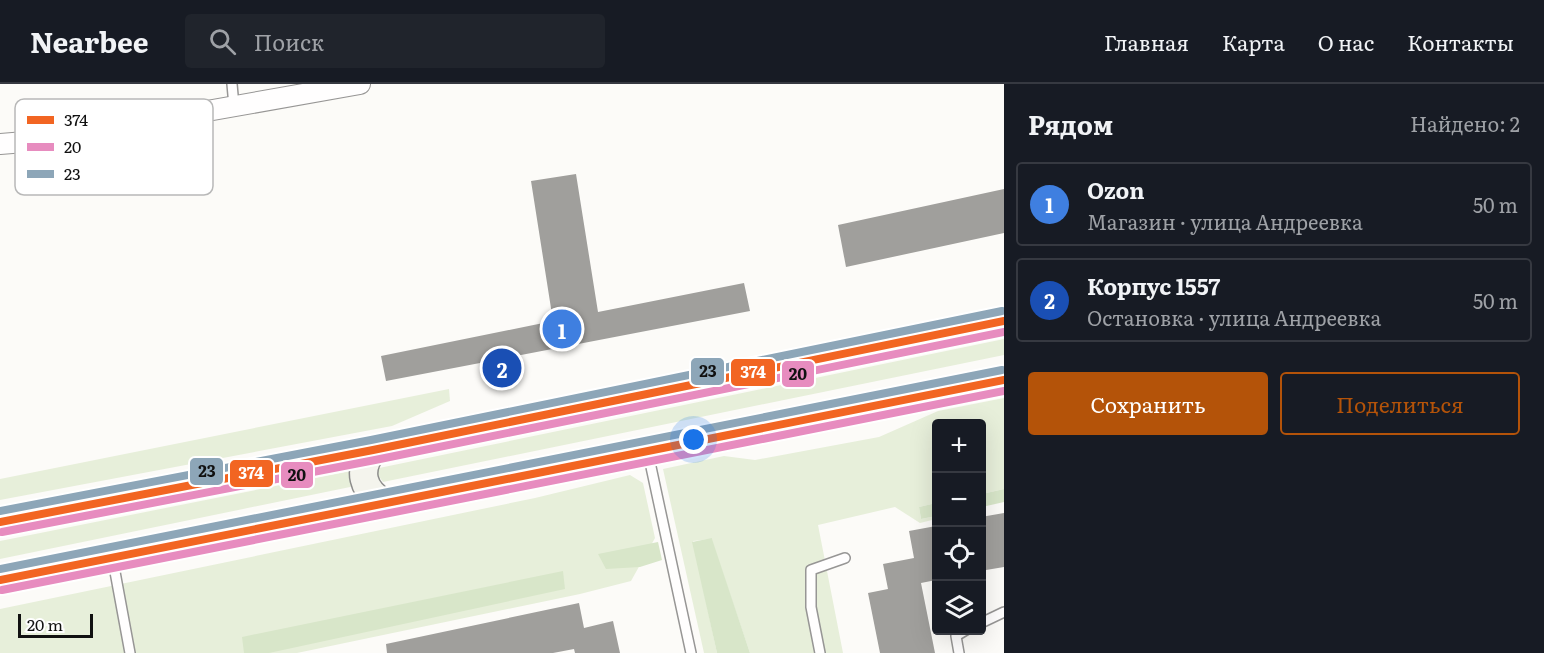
<!DOCTYPE html>
<html lang="ru">
<head>
<meta charset="utf-8">
<style>
  body { margin:0; font-family:Literata,serif; background:#20242c; color:#f1f3f6 }
  .controls { position:absolute; right:18px; bottom:18px; display:grid; overflow:hidden; border-radius:6px; box-shadow:0 6px 24px #0002 }
  .controls button { width:54px; height:54px; display:grid; place-items:center; padding:0; border:0; border-bottom:2px solid #363941; background:#171b24; color:#f1f3f6; font:30px sans-serif }
  .scale { position:absolute; left:18px; bottom:15px; width:75px; box-sizing:border-box; padding-left:6px; border:3px solid #111; border-top:0; font-size:16px; line-height:21px; white-space:nowrap; color:#111; -webkit-text-stroke:4px #fff; paint-order:stroke }
  .you { position:absolute; left:694px; top:356px; width:21px; height:21px; margin:-15px; border:4px solid #fff; border-radius:50%; background:#1a73e8; box-shadow:0 0 0 9px #1a73e833 }
  .badge { display:grid; place-items:center; width:39px; height:39px; border-radius:50%; background:#b45309; color:#fff; font-size:20px; font-weight:700 }
  .pin { position:absolute; translate:-50% -50%; border:3px solid #fff; box-shadow:0 2px 6px #0006 }
  .list { margin:0; padding:0; list-style:none }
  h2 { display:flex; justify-content:space-between; align-items:center; height:78px; margin:0; padding:0 24px; font-size:26px }
  h2 small { font-size:20px; font-weight:400; color:#9ea1a6 }
  .list li { display:grid; grid-template-columns:39px 1fr auto; gap:18px; align-items:center; box-sizing:border-box; height:84px; margin:0 12px 12px; padding:0 12px; border:2px solid #363941; border-radius:6px }
  .list b { display:block; font-size:22px; white-space:nowrap }
  .list p { margin:0; font-size:20px; white-space:nowrap; color:#9ea1a6 }
  .list em { font-size:20px; font-style:normal; color:#9ea1a6 }
  .actions { display:flex; gap:12px; padding:18px 24px }
  .actions a { flex:1; padding:14px 0; border:2px solid #b45309; border-radius:6px; text-align:center; font-size:21px; color:#b45309 }
  .actions .main { background:#b45309; color:#fff }
  .icon { flex:none; width:33px; height:33px; fill:none; stroke:currentColor; stroke-width:2; stroke-linecap:round; stroke-linejoin:round }
  .map { position:relative; flex:none; width:1004px; height:569px; overflow:hidden }
  header { display:flex; align-items:center; gap:36px; box-sizing:border-box; height:84px; padding:0 30px; background:#171b24; border-bottom:2px solid #363941 }
  header strong { font-size:28px }
  nav { display:flex; gap:33px; margin-inline-start:auto; font-size:21px }
  .search { width:420px; height:54px; background:#20242c; display:flex; align-items:center; gap:15px; box-sizing:border-box; padding:0 21px; border-radius:6px; color:#9ea1a6; font-size:22px }
  main { display:flex }
  aside { flex:1; background:#171b24 }
  .map>svg:first-child { display:block }
  .green { fill:#e7efda }
  .forest { fill:#d8e6c9 }
  .building { fill:#a09f9c }
  .lines { fill:none; stroke-linecap:round; stroke-linejoin:round }
  .service-casing { stroke:#979695; stroke-width:12 }
  .minor-casing { stroke:#979695; stroke-width:22 }
  .secondary-casing { stroke:#8d8d8c; stroke-width:30 }
  .service { stroke:#fffefe; stroke-width:9 }
  .minor { stroke:#fffefe; stroke-width:20 }
  .secondary { stroke:#f4f4ed; stroke-width:27 }
  .bus-1-casing { stroke:#fff; stroke-width:12 }
  .bus-2-casing { stroke:#fff; stroke-width:12 }
  .bus-3-casing { stroke:#fff; stroke-width:12 }
  .bus-1 { stroke:#f26522; stroke-width:8 }
  .bus-2 { stroke:#e78cbf; stroke-width:8 }
  .bus-3 { stroke:#8da6b8; stroke-width:8 }
  .key { fill:#fff; stroke:#b8b8b8; stroke-width:1.5 }
  .key-label { font-size:16px; fill:#111 }
  .line-badge { stroke:#fff; stroke-width:2 }
  .badge-label { font-size:16px; text-anchor:middle; font-weight:bold; fill:#fff }
  .pale-badge-label { font-size:16px; text-anchor:middle; font-weight:bold; fill:#111 }
</style>
</head>
<body>
<header>
<strong>Nearbee</strong>
<div class="search"><svg class="icon" aria-label="search" viewBox="0 0 24 24"><circle cx="10" cy="10" r="6"/><path d="M15 15l6 6"/></svg>Поиск</div>
<nav><a>Главная</a><a>Карта</a><a>О нас</a><a>Контакты</a></nav>
</header>
<main>
<div class="map">
<svg width="1004" height="569" viewBox="0 0 1004 569">
  <rect width="100%" height="100%" fill="#fcfbf8"/>
  <!-- green -->
  <g class="green">
    <polygon points="1004,255 1004,271 383,398 377,390 379,384"/>
    <polygon points="449,305 450,317 392,342 0,416 0,395"/>
    <polygon points="1004,314 1004,405 982,410 981,340 936,340 936,419 919,423 921,435 936,432 936,435 920,439 895,423 818,441 843,569 750,569 711,455 693,457 717,569 704,569 663,385 724,372 755,376 879,353 938,327"/>
    <polygon points="351,387 350,396 355,402 0,475 0,457"/>
    <polygon points="630,391 643,399 655,454 631,497 580,510 297,569 0,569 0,525 535,414"/>
  </g>
  <!-- forest -->
  <g class="forest">
    <polygon points="1004,405 1004,418 982,423 982,410"/>
    <polygon points="936,419 936,432 921,435 919,423"/>
    <polygon points="712,454 712,455 750,569 717,569 692,458"/>
    <polygon points="658,458 662,476 640,483 606,485 598,470"/>
    <polygon points="563,487 565,505 269,569 244,569 242,553"/>
  </g>
  <!-- building -->
  <g class="building">
    <polygon points="576,90 598,228 744,199 750,227 386,297 381,272 553,237 531,97"/>
    <polygon points="1004,105 1004,149 846,183 838,141"/>
    <polygon points="1004,429 1004,483 986,486 985,478 981,479 981,433"/>
    <polygon points="936,442 936,496 921,499 935,569 880,569 868,509 888,505 883,480 914,474 909,447"/>
    <polygon points="579,519 584,544 613,537 620,569 575,569 574,565 553,569 387,569 386,560"/>
  </g>
  <g class="lines">
    <defs>
      <g id="service">
        <polyline points="232,0 234,22"/>
        <polyline points="648,369 691,569"/>
        <polyline points="113,477 130,569"/>
        <polyline points="981,539 1004,528"/>
        <polyline points="820,569 811,523 811,486 845,474"/>
        <polyline points="959,569 956,552 966,546"/>
      </g>
      <polyline id="minor" points="0,60 37,57 360,0"/>
      <g id="secondary">
        <path d="M 373,366 C 357,386 362,406 384,419"/>
        <polyline points="0,438 373,366 1004,237"/>
        <polyline points="0,496 1004,296"/>
      </g>
    </defs>
    <!-- service casing -->
    <use href="#service" class="service-casing"/>
    <!-- minor casing -->
    <use href="#minor" class="minor-casing"/>
    <!-- secondary casing -->
    <use href="#secondary" class="secondary-casing"/>
    <!-- service -->
    <use href="#service" class="service"/>
    <!-- minor -->
    <use href="#minor" class="minor"/>
    <!-- secondary -->
    <use href="#secondary" class="secondary"/>
    <defs>
      <g id="bus-1">
        <polyline points="0,438 373,366 1004,237"/>
        <polyline points="0,496 1004,296"/>
      </g>
      <g id="bus-2">
        <polyline points="2,448 375,376 1004,248"/>
        <polyline points="2,506 1004,307"/>
      </g>
      <g id="bus-3">
        <polyline points="0,427 371,356 1002,227"/>
        <polyline points="0,485 1002,286"/>
      </g>
    </defs>
    <!-- bus-1 casing -->
    <use href="#bus-1" class="bus-1-casing"/>
    <!-- bus-2 casing -->
    <use href="#bus-2" class="bus-2-casing"/>
    <!-- bus-3 casing -->
    <use href="#bus-3" class="bus-3-casing"/>
    <!-- bus-1 -->
    <use href="#bus-1" class="bus-1"/>
    <!-- bus-2 -->
    <use href="#bus-2" class="bus-2"/>
    <!-- bus-3 -->
    <use href="#bus-3" class="bus-3"/>
  </g>
  <!-- legend -->
  <rect x="15" y="15" width="198" height="96" rx="9" class="key"/>
  <rect x="27" y="32" width="27" height="8" fill="#f26522"/>
  <rect x="27" y="59" width="27" height="8" fill="#e78cbf"/>
  <rect x="27" y="86" width="27" height="8" fill="#8da6b8"/>
  <g class="key-label">
    <text x="64" y="42">374</text>
    <text x="64" y="69">20</text>
    <text x="64" y="96">23</text>
  </g>
  <g class="line-badge">
    <rect x="690" y="273" width="35" height="29" rx="6" fill="#8da6b8"/>
    <rect x="730" y="274" width="46" height="29" rx="6" fill="#f26522"/>
    <rect x="781" y="276" width="34" height="28" rx="6" fill="#e78cbf"/>
    <rect x="189" y="373" width="35" height="29" rx="6" fill="#8da6b8"/>
    <rect x="229" y="375" width="45" height="29" rx="6" fill="#f26522"/>
    <rect x="280" y="377" width="34" height="28" rx="6" fill="#e78cbf"/>
  </g>
  <g class="badge-label">
    <text x="753" y="294">374</text>
    <text x="251" y="395">374</text>
  </g>
  <g class="pale-badge-label">
    <text x="708" y="293">23</text>
    <text x="798" y="296">20</text>
    <text x="207" y="393">23</text>
    <text x="297" y="397">20</text>
  </g>
</svg>
<div class="controls">
<button>+</button>
<button>−</button>
<button><svg class="icon" aria-label="locate" viewBox="0 0 24 24"><circle cx="12" cy="12" r="6"/><path d="M12 2v4M12 18v4M2 12h4M18 12h4"/></svg></button>
<button><svg class="icon" aria-label="layers" viewBox="0 0 24 24"><path d="M12 4l9 5-9 5-9-5zM3 14l9 5 9-5"/></svg></button>
</div>
<div class="scale">20 m</div>
<div class="you"></div>
<div class="pin badge" style="left:562px;top:245px;background:#3f7fe0">1</div>
<div class="pin badge" style="left:502px;top:284px;background:#1a4fb4">2</div>
</div>
<aside>
<h2>Рядом<small>Найдено: 2</small></h2>
<ul class="list">
<li><span class="badge" style="background:#3f7fe0">1</span><div><b>Ozon</b><p>Магазин · улица Андреевка</p></div><em>50 m</em></li>
<li><span class="badge" style="background:#1a4fb4">2</span><div><b>Корпус 1557</b><p>Остановка · улица Андреевка</p></div><em>50 m</em></li>
</ul>
<div class="actions"><a class="main">Сохранить</a><a>Поделиться</a></div>
</aside>
</main>
</body>
</html>
